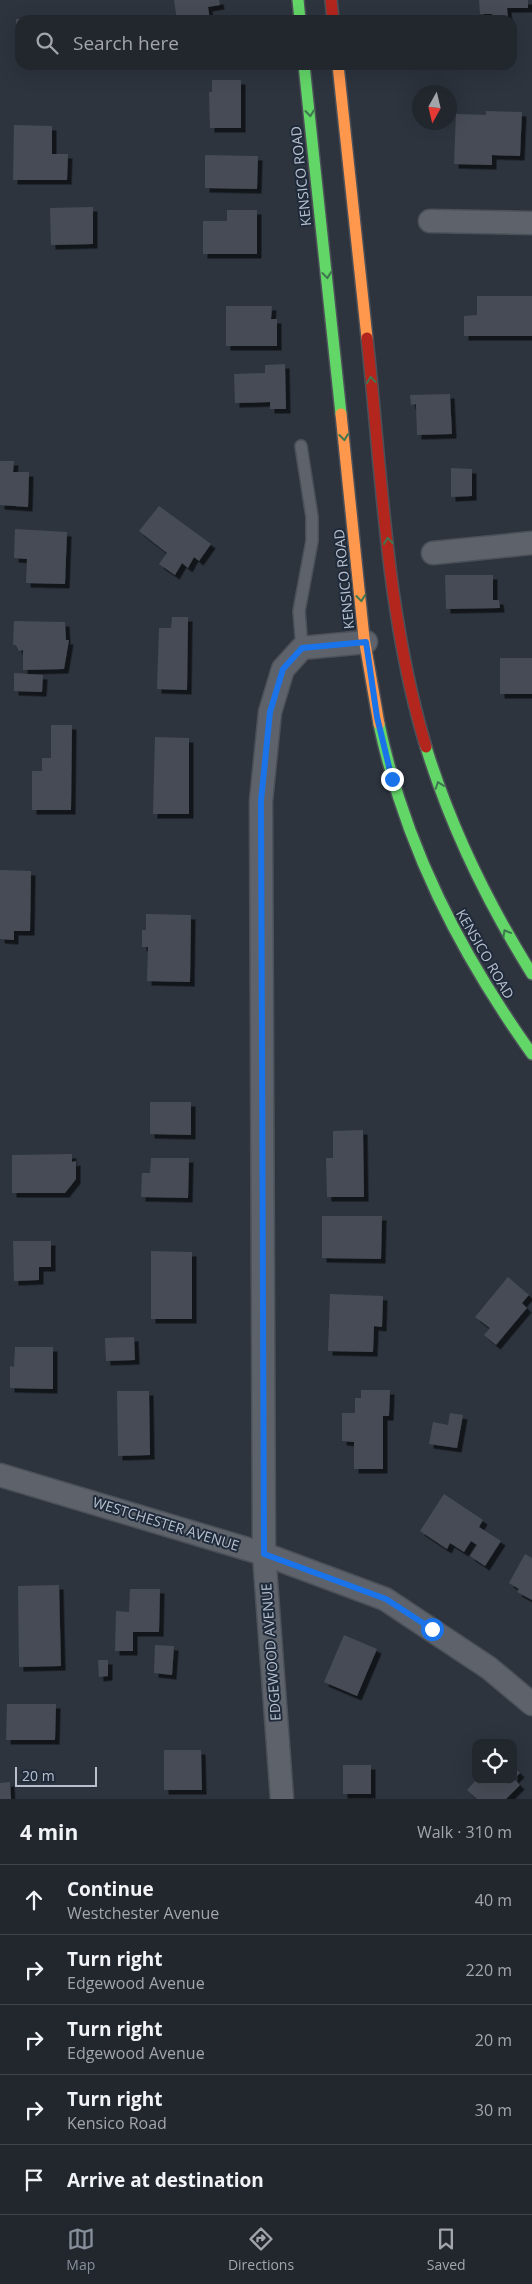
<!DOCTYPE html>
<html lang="en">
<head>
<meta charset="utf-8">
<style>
  body { margin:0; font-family:"Open Sans",sans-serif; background:#2e333a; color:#f1f3f6 }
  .controls { position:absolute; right:15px; bottom:15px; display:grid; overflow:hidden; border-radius:10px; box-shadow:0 5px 20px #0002 }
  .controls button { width:45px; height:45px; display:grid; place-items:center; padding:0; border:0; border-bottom:1px solid #3f444a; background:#22272e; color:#f1f3f6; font:25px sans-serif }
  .compass { position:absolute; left:412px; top:85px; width:45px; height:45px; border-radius:50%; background:#22272e; box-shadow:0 5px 20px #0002; rotate:188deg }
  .scale { position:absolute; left:15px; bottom:12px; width:82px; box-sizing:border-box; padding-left:5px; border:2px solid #b8c0cd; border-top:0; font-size:14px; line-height:18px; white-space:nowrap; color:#b8c0cd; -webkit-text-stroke:4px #1f2a3a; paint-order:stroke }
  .stop { position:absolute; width:15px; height:15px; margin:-11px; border:4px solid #1a73e8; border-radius:50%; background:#fff }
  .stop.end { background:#1a73e8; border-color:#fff; box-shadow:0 1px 5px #0008 }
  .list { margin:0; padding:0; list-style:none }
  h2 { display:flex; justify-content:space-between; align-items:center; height:65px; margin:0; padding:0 20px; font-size:21px }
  h2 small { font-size:16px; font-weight:400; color:#a2a5aa }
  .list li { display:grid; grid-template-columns:32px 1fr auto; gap:15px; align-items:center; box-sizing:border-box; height:70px; padding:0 20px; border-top:1px solid #3f444a }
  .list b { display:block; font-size:19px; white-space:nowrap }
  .list p { margin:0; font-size:16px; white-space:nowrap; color:#a2a5aa }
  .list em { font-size:16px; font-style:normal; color:#a2a5aa }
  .icon { flex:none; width:28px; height:28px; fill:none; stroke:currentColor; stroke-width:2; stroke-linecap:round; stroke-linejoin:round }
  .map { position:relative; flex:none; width:532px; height:1799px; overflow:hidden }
  .search { position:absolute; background:#22272e; box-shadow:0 5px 20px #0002; left:15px; right:15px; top:15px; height:55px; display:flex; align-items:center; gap:12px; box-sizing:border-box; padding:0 18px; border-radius:15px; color:#a2a5aa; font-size:19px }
  .sheet { height:415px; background:#22272e }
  nav { display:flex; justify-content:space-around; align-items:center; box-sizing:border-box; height:70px; border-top:1px solid #3f444a; background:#22272e; font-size:14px; color:#a2a5aa }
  nav a { display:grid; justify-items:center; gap:2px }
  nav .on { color:#878f9b }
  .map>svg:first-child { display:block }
  .building { fill:#464c54; filter:url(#shadow) }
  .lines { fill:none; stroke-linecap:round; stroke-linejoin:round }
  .lane-casing { stroke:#4c5058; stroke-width:14 }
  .street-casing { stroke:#4c5058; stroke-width:25 }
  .fast-casing { stroke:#4c5058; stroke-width:14 }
  .slow-casing { stroke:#4c5058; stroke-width:14 }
  .jam-casing { stroke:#4c5058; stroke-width:14 }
  .lane { stroke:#5e636b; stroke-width:11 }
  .street { stroke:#5e636b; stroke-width:22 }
  .fast { stroke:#63d668; stroke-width:11 }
  .slow { stroke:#ff974d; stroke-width:11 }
  .jam { stroke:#b3261e; stroke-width:11 }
  .oneway { stroke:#3e774f }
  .route { stroke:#1a73e8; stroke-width:6 }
  .labels { text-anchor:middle; stroke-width:4; stroke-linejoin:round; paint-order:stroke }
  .street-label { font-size:14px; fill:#b8c0cd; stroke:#1f2a3a }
</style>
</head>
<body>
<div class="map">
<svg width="532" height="1799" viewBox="0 0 532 1799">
  <defs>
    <filter id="shadow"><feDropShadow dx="4.5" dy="4.5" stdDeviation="0" flood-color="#0009"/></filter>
  </defs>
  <rect width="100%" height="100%" fill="#2d343e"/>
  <!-- building -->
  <g class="building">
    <polygon points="174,0 219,0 220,5 208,7 210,20 177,20"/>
    <polygon points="479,0 528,0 528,8 507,8 508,20 492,20 492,14 480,14"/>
    <rect x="16" y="19" width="4" height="41"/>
    <polygon points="212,80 241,80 241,128 210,128 209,92 212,92"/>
    <polygon points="486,111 522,112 520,156 492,155 492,165 454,164 456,114 486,115"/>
    <polygon points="14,125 52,126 52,154 68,154 67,180 13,180"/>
    <polygon points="205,155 258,156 257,189 205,188"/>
    <polygon points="93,207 93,244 51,245 50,208"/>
    <polygon points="227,210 257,210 257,254 203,254 203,221 227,221"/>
    <polygon points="477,296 532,296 532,336 464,336 464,316 477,315"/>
    <polygon points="226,306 272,306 271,319 277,319 277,346 226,346"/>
    <polygon points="285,364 286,409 270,409 270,402 235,403 234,374 265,373 265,365"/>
    <polygon points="450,394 452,434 417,435 416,404 411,405 410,395"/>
    <polygon points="0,461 14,461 13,472 29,472 28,507 0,505"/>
    <polygon points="451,468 472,469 472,496 451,497"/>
    <polygon points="159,506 211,544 199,561 194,557 188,568 182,563 175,575 159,564 167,553 139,531"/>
    <polygon points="15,529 67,532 65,584 26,583 27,559 14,558"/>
    <polygon points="445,575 493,575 493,600 499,600 500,608 446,609"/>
    <polygon points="172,617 188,617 187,690 157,689 159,628 171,628"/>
    <polygon points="14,621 65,622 66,640 69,640 64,669 23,670 23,650 19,651 16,645 13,645"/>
    <rect x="500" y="658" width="32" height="36"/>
    <polygon points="14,673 43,675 42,692 14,691"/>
    <polygon points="51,725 72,725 71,810 32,810 32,771 42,771 42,758 51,758"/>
    <polygon points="155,737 189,738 189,814 153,814"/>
    <polygon points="0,870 31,871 30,931 14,931 14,940 0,939"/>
    <polygon points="146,914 191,915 190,982 147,981 148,947 142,947 142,930 146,930"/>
    <polygon points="150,1102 191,1102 191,1135 150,1134"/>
    <polygon points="363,1130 364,1197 327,1197 326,1158 333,1158 333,1131"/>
    <polygon points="72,1154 72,1162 76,1161 76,1179 65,1193 12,1193 12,1155"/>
    <polygon points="151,1158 189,1158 188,1198 141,1197 142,1173 150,1173"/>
    <polygon points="322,1216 382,1216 381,1259 322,1258"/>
    <polygon points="13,1241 51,1241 51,1267 39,1267 39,1280 14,1281"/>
    <polygon points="151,1251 192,1252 192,1319 151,1319"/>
    <polygon points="508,1277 529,1295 522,1303 527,1308 496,1345 484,1335 490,1328 475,1317"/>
    <polygon points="330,1294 383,1296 382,1327 374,1326 373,1352 328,1351"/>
    <polygon points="134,1337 135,1360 106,1361 105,1338"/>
    <polygon points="15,1347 53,1347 53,1389 10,1388 10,1366 14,1367"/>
    <polygon points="361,1390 390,1390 389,1416 383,1416 383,1469 354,1469 354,1442 342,1441 342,1413 355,1413 355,1398 361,1398"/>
    <polygon points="117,1391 149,1391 150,1455 118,1456"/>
    <polygon points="450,1413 463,1415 457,1448 429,1444 433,1422 448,1425"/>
    <polygon points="444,1494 483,1520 479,1527 501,1541 485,1566 470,1556 477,1545 471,1541 464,1552 450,1543 447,1549 420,1531"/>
    <polygon points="525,1554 532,1558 532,1600 517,1592 519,1589 509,1583"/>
    <polygon points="59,1585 61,1666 19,1667 18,1586"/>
    <polygon points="130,1589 160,1589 159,1632 133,1632 133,1651 115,1651 116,1611 129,1612"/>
    <polygon points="344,1635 377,1649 357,1696 324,1682"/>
    <polygon points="155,1645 174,1646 172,1675 154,1673"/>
    <polygon points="98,1660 108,1660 108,1676 99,1677"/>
    <polygon points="7,1704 56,1704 55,1740 6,1740"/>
    <polygon points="164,1750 201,1750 202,1790 164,1790"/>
    <rect x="343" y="1765" width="28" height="29"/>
    <polygon points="513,1766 520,1773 514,1779 520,1785 506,1799 477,1799 467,1790 476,1780 513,1780"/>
    <polygon points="10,1782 11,1799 0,1799 0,1783"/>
  </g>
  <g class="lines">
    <defs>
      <polyline id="lane" points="301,446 312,517 312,541 299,611 302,648"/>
      <g id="street">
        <polyline points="430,221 532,223"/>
        <polyline points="433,553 532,543"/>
        <polyline points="0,1475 264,1554 385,1599 489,1668 532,1704"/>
        <polyline points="282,1799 264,1554 261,801 270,712 283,669 302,648 366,642"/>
      </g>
      <g id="fast">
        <polyline points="298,0 300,20"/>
        <polyline points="304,65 341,414"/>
        <path d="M 379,724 C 405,846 460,953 532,1054"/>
        <path d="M 426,747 C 451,828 487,902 532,974"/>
      </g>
      <g id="slow">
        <polyline points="338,65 367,338"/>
        <polyline points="341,414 364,638 379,724"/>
      </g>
      <g id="jam">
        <polyline points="331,0 333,20"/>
        <path d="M 367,338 C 382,475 386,615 426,747"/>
      </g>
    </defs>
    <!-- lane casing -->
    <use href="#lane" class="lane-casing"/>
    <!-- street casing -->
    <use href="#street" class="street-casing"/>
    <!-- fast casing -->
    <use href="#fast" class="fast-casing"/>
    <!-- slow casing -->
    <use href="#slow" class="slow-casing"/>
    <!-- jam casing -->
    <use href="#jam" class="jam-casing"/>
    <!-- lane -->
    <use href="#lane" class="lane"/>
    <!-- street -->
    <use href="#street" class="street"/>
    <!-- fast -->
    <use href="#fast" class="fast"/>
    <!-- slow -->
    <use href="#slow" class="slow"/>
    <!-- jam -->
    <use href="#jam" class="jam"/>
  </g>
  <!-- one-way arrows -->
  <defs><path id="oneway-chevron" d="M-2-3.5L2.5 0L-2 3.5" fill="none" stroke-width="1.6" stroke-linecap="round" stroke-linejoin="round" transform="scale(1.25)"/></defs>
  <g class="oneway">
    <use href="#oneway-chevron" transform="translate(310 113) rotate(84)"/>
    <use href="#oneway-chevron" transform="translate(327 275) rotate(84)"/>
    <use href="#oneway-chevron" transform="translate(371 380) rotate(-96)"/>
    <use href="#oneway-chevron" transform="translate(344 437) rotate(84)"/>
    <use href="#oneway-chevron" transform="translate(388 541) rotate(-96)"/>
    <use href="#oneway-chevron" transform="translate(361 598) rotate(84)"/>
    <use href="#oneway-chevron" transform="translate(439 785) rotate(-109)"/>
    <use href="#oneway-chevron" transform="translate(506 933) rotate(-120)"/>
  </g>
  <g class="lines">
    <!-- route -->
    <polyline class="route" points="392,779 377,717 366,642 302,648 283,669 270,712 261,801 264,1554 386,1599 432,1629"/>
  </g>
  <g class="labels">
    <!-- street labels -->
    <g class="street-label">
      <text transform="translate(301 176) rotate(-96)" y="5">KENSICO ROAD</text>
      <text transform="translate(344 579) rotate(-96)" y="5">KENSICO ROAD</text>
      <text transform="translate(485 954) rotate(60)" y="5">KENSICO ROAD</text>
      <text transform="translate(166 1524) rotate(17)" y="5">WESTCHESTER AVENUE</text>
      <text transform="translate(271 1652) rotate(-94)" y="5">EDGEWOOD AVENUE</text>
    </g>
  </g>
</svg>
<div class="controls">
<button><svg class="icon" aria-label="locate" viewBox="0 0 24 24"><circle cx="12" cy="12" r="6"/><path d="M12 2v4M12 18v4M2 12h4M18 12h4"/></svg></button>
</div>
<svg class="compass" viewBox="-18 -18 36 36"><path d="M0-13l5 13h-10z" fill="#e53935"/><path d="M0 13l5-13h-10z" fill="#a2a5aa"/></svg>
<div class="scale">20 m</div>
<div class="stop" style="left:432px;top:1629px"></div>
<div class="stop end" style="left:392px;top:779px"></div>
<div class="search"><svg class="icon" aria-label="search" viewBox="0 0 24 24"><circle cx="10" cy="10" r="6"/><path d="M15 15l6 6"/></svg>Search here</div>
</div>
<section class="sheet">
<h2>4 min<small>Walk · 310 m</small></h2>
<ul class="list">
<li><svg class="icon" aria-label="ahead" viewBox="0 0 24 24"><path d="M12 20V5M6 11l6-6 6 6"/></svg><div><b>Continue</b><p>Westchester Avenue</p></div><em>40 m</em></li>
<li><svg class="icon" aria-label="right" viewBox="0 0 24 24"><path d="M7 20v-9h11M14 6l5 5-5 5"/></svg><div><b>Turn right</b><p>Edgewood Avenue</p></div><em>220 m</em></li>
<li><svg class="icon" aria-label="right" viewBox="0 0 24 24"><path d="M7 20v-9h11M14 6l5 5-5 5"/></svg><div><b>Turn right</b><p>Edgewood Avenue</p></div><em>20 m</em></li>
<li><svg class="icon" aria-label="right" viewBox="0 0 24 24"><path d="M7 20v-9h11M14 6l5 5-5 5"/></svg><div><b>Turn right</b><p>Kensico Road</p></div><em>30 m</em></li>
<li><svg class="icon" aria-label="arrive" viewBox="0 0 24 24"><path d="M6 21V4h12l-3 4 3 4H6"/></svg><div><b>Arrive at destination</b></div></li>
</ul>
</section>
<nav>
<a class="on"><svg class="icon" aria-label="map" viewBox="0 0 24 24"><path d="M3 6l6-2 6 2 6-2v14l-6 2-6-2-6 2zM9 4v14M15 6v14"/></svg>Map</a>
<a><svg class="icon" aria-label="directions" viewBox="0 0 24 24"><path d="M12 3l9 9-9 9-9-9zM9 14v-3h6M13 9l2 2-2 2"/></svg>Directions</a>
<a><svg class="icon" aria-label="saved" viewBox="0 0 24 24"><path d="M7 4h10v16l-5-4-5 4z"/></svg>Saved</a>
</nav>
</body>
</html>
